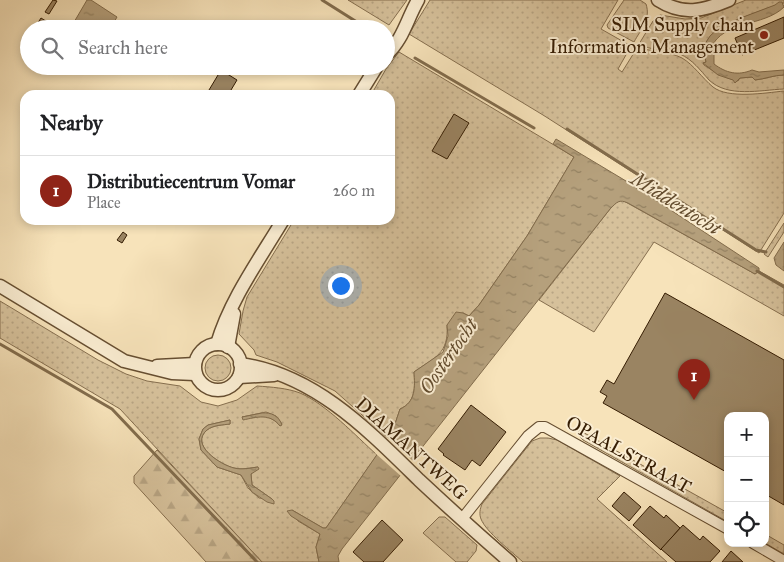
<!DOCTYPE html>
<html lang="en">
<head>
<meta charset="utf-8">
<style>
  body { margin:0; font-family:"IM FELL Great Primer",serif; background:#f6f6f6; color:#202124 }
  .controls { position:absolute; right:15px; bottom:15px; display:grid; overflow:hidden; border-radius:10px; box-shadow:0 2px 8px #0003 }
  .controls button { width:45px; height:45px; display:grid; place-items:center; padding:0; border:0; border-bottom:1px solid #e0e0e0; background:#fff; color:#202124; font:25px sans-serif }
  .you { position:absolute; left:340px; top:285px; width:18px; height:18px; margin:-12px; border:4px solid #fff; border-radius:50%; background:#1a73e8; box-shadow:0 0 0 8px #1a73e833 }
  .badge { display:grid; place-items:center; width:32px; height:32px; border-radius:50%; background:#8f2418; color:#fff; font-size:16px; font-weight:700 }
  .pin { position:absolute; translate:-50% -41px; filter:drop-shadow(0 1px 2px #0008) }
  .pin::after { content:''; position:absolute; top:26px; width:18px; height:15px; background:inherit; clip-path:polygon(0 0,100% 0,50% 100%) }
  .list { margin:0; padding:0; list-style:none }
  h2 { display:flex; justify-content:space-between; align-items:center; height:65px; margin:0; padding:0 20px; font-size:21px }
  h2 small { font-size:16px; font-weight:400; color:#757577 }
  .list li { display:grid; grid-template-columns:32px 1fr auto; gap:15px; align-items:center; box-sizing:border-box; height:70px; padding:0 20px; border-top:1px solid #e0e0e0 }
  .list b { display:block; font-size:19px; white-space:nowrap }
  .list p { margin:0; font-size:16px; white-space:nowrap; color:#757577 }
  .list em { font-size:16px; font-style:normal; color:#757577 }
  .icon { flex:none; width:28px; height:28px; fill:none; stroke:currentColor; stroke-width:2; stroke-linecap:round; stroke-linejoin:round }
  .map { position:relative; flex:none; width:784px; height:562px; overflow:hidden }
  .search { position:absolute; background:#fff; box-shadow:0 2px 8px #0003; left:20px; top:20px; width:375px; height:55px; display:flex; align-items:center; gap:12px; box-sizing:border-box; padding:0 18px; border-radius:28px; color:#757577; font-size:19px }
  .panel { position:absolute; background:#fff; box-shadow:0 2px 8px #0003; left:20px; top:90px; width:375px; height:135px; border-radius:15px }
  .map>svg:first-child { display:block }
  .grass { fill:url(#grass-dots); stroke:#866f4f; fill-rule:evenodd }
  .forest { fill:url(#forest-firs); stroke:#866f4f }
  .water { fill:url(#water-ripples); stroke:#826c4c }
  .pier { fill:#f7e3ba }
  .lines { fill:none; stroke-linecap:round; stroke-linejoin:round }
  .stream { stroke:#826c4c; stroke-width:3 }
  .building { fill:#9a8462; stroke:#361d03 }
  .minor-casing { stroke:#664e31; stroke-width:12 }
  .tertiary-casing { stroke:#664e31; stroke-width:15 }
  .minor { stroke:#faedd2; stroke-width:10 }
  .tertiary { stroke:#faedd2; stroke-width:12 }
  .poi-dot { fill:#8f2418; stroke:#faedd2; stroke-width:2 }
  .labels { text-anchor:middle; stroke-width:4; stroke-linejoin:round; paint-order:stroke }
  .poi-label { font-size:19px; fill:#361d03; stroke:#faedd2; text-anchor:end }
  .street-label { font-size:19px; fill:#361d03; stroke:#faedd2 }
  .water-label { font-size:20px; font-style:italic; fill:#624b2d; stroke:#faedd2 }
</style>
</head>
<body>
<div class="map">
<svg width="784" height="562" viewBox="0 0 784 562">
  <defs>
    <pattern id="grass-dots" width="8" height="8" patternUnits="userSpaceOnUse" patternTransform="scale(1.25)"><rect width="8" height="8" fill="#d6c19b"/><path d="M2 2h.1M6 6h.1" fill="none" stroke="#b8a584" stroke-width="1.8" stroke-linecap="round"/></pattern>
    <pattern id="forest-firs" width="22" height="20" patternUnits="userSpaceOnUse" patternTransform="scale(1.25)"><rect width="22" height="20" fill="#d6c19b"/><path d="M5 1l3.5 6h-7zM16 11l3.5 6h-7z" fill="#b8a584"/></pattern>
    <pattern id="water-ripples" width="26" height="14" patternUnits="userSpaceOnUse" patternTransform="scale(1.25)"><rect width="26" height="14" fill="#b5a07c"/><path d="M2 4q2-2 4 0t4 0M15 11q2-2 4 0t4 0" fill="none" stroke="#948263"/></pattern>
  </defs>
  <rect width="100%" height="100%" fill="#f7e3ba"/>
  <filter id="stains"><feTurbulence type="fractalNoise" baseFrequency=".004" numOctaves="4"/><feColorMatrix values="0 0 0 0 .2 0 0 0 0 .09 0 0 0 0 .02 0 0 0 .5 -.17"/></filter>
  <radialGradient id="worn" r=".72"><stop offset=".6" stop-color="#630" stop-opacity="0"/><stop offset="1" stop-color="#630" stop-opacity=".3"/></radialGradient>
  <!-- grass -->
  <g class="grass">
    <polygon points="348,0 407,0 389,25"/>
    <path d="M 430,0 L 618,0 L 601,29 L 631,46 L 618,69 L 622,72 L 637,48 C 651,51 668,51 682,58 C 694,65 702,78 713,87 C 728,99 765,93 784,91 L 784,213 L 759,253 L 543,115 L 409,34 Z"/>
    <path d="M 624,0 L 640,0 L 646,4 C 651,19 641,29 634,42 L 608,28 L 607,25 Z"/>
    <path d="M 746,0 L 784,0 L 784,3 C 766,9 749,14 732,23 C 729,25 724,24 721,26 C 713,32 708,39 703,47 L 706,62 L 703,63 L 704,65 C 716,73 723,77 738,81 L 740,78 L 752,77 L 755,80 C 765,79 774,75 784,75 L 784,89 C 760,90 728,98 709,80 C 700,70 693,60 680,54 C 667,49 651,51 639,44 L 653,21 L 660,15 L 685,19 L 701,18 Z"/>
    <path d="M 399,52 L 574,157 L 527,236 L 479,305 L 469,316 L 463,313 L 447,325 C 449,354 435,357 414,372 C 415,387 416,402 400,409 L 392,433 L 389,439 L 335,391 L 277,362 L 256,355 L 254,350 L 239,334 L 243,311 L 247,297 L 294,220 L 390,220 L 390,95 L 371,95 L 386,69 Z"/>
    <polygon points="622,200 755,274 759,271 784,285 784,316 654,242 594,332 539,300 610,209 617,202"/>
    <polygon points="784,223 784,232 768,257 764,254"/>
    <path d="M 0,301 L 98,360 L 126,374 L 147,381 L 180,386 L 201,402 L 218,406 L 237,400 L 257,386 C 271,387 287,388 300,393 C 326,404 356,436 377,455 L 326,528 L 323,528 L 292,510 L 298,521 L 320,534 L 316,547 L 319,562 L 262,562 L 120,409 L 0,338 ZM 266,412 L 276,416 L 282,424 L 280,426 C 270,413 257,416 242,417 ZM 230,420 L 230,424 C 223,425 213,425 207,430 C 189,445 221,465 234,468 C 242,470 250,468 258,467 L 251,474 L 252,485 L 272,499 L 259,498 L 248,488 L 241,475 L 217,467 L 201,450 L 199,439 L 203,429 L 208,425 Z"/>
    <circle cx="218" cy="368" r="13"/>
    <polygon points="579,430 728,513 728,522 583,440 578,435"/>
    <path d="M 540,438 L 548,438 L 557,440 L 620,476 L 597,499 L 667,562 L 523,562 C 512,552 486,532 481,519 C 479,514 480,509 482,504 L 532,441 Z"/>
    <polygon points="439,517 445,517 477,545 476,551 467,562 456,562 423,533"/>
    <polygon points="765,534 784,545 784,554 765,543"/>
  </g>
  <!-- forest -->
  <polygon class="forest" points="157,450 262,562 206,562 134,483 134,476"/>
  <!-- water -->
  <g class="water">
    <polygon points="87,0 91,0 117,17 110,29 70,29"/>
    <path d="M 779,2 L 782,2 L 784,7 C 764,27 723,20 711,48 L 714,54 L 714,64 C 726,73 738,76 752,70 L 759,72 L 784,70 L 784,75 C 774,75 765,79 755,80 L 752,77 L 740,78 L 735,83 L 733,80 L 718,75 L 703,63 L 706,62 L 703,47 L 710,36 L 722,25 L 727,25 L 738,19 L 775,5 Z"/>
    <path d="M 556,139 L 631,184 L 759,268 L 759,271 L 755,274 L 628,203 C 619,199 617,202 610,209 L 342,549 L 338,556 L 339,562 L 319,562 L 316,547 L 320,534 L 291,516 L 287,511 L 292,510 L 323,528 L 326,528 L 392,433 L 400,409 C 416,402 415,387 414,372 L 443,352 L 448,336 L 447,325 L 456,312 L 463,313 L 469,316 L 479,305 L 527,236 L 574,157 L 553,144 Z"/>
    <polygon points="784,242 784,271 776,265 774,258"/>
    <path d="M 262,413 C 271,412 279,416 282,425 L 280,426 C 270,413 257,417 243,420 L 242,417 Z"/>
    <path d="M 230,420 L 230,424 C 223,425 213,425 207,430 C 189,445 221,465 234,468 C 242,470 250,468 258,467 L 259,469 L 251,474 L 252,485 L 272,499 L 274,501 L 274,504 L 267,502 L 252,492 L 241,475 L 217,467 L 201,450 L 199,439 L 203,429 L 208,425 Z"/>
  </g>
  <!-- pier -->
  <polygon class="pier" points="387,437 414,462 402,477 375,453"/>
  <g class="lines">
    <!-- stream -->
    <g class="stream">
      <polyline points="322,0 368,29"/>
      <polyline points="415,58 534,128"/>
      <polyline points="567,129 756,250 766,252"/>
      <polyline points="757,271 784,287"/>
      <polyline points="0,344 112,409 257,562"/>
    </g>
  </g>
  <!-- building -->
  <g class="building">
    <polygon points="53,0 57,1 49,14 45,12"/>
    <polygon points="784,17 784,38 742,55 735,38"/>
    <polygon points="41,18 49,23 46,28 34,29"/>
    <polygon points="221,70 237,80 228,95 206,95"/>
    <polygon points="454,114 469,123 447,159 432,151"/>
    <polygon points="123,232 127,235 122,243 117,240"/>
    <polygon points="665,293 784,360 784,505 765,494 765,416 728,416 728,473 603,403 607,396 600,392 607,380 614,384"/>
    <polygon points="471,405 506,432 480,466 472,460 465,470 443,455 444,454 438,449"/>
    <polygon points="624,492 641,507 629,521 612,506"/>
    <polygon points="650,506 664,518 666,515 680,528 661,550 633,525"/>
    <polygon points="382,520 403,540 383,562 364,562 353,552"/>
    <polygon points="683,525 700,540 703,536 720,551 710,562 676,562 661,549"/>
    <polygon points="731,551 743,562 722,562"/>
  </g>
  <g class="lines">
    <defs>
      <g id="minor">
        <polyline points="462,519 528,436 539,427 545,427 728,529"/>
        <polyline points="753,543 784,561"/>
      </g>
      <g id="tertiary">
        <path d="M 658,0 C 683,16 703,11 729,0"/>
        <path d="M 386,55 C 403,40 407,19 418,0"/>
        <polyline points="359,95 377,66"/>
        <polyline points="0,286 124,361 172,373 195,374"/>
        <path d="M 217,344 C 230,300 259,260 283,220"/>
        <circle cx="218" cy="367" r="23"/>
        <polyline points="228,347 234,314"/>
        <path d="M 240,364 C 314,374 368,430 419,480 C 449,508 479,535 510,562"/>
        <polyline points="157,366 195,364"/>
        <polyline points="239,377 274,375"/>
      </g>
    </defs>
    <!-- minor casing -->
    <use href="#minor" class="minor-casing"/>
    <!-- tertiary casing -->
    <use href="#tertiary" class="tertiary-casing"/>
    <!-- minor -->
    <use href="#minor" class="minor"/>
    <!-- tertiary -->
    <use href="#tertiary" class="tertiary"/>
  </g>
  <!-- markers -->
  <circle class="poi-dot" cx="764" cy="35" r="5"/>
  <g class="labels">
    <!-- poi labels -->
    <g class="poi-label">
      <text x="754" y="31">SIM Supply chain<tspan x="754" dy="22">Information Management</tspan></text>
    </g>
    <!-- street labels -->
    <g class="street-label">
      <text transform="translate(412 448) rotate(42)" y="7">DIAMANTWEG</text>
      <text transform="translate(629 454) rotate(29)" y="7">OPAALSTRAAT</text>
    </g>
    <!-- water labels -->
    <g class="water-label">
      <text transform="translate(676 203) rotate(32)" y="7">Middentocht</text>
      <text transform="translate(448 356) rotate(-55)" y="7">Oostertocht</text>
    </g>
  </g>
  <rect width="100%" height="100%" filter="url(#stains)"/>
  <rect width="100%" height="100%" fill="url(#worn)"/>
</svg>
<div class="controls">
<button>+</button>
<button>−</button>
<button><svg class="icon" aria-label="locate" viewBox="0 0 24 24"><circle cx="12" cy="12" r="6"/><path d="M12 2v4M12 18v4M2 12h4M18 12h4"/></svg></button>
</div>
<div class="you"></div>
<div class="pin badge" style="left:694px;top:400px">1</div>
<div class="search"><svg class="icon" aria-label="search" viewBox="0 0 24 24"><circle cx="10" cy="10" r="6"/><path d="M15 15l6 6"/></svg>Search here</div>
<section class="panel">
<h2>Nearby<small></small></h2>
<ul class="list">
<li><span class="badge">1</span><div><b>Distributiecentrum Vomar</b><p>Place</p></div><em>260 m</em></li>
</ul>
</section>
</div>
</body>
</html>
